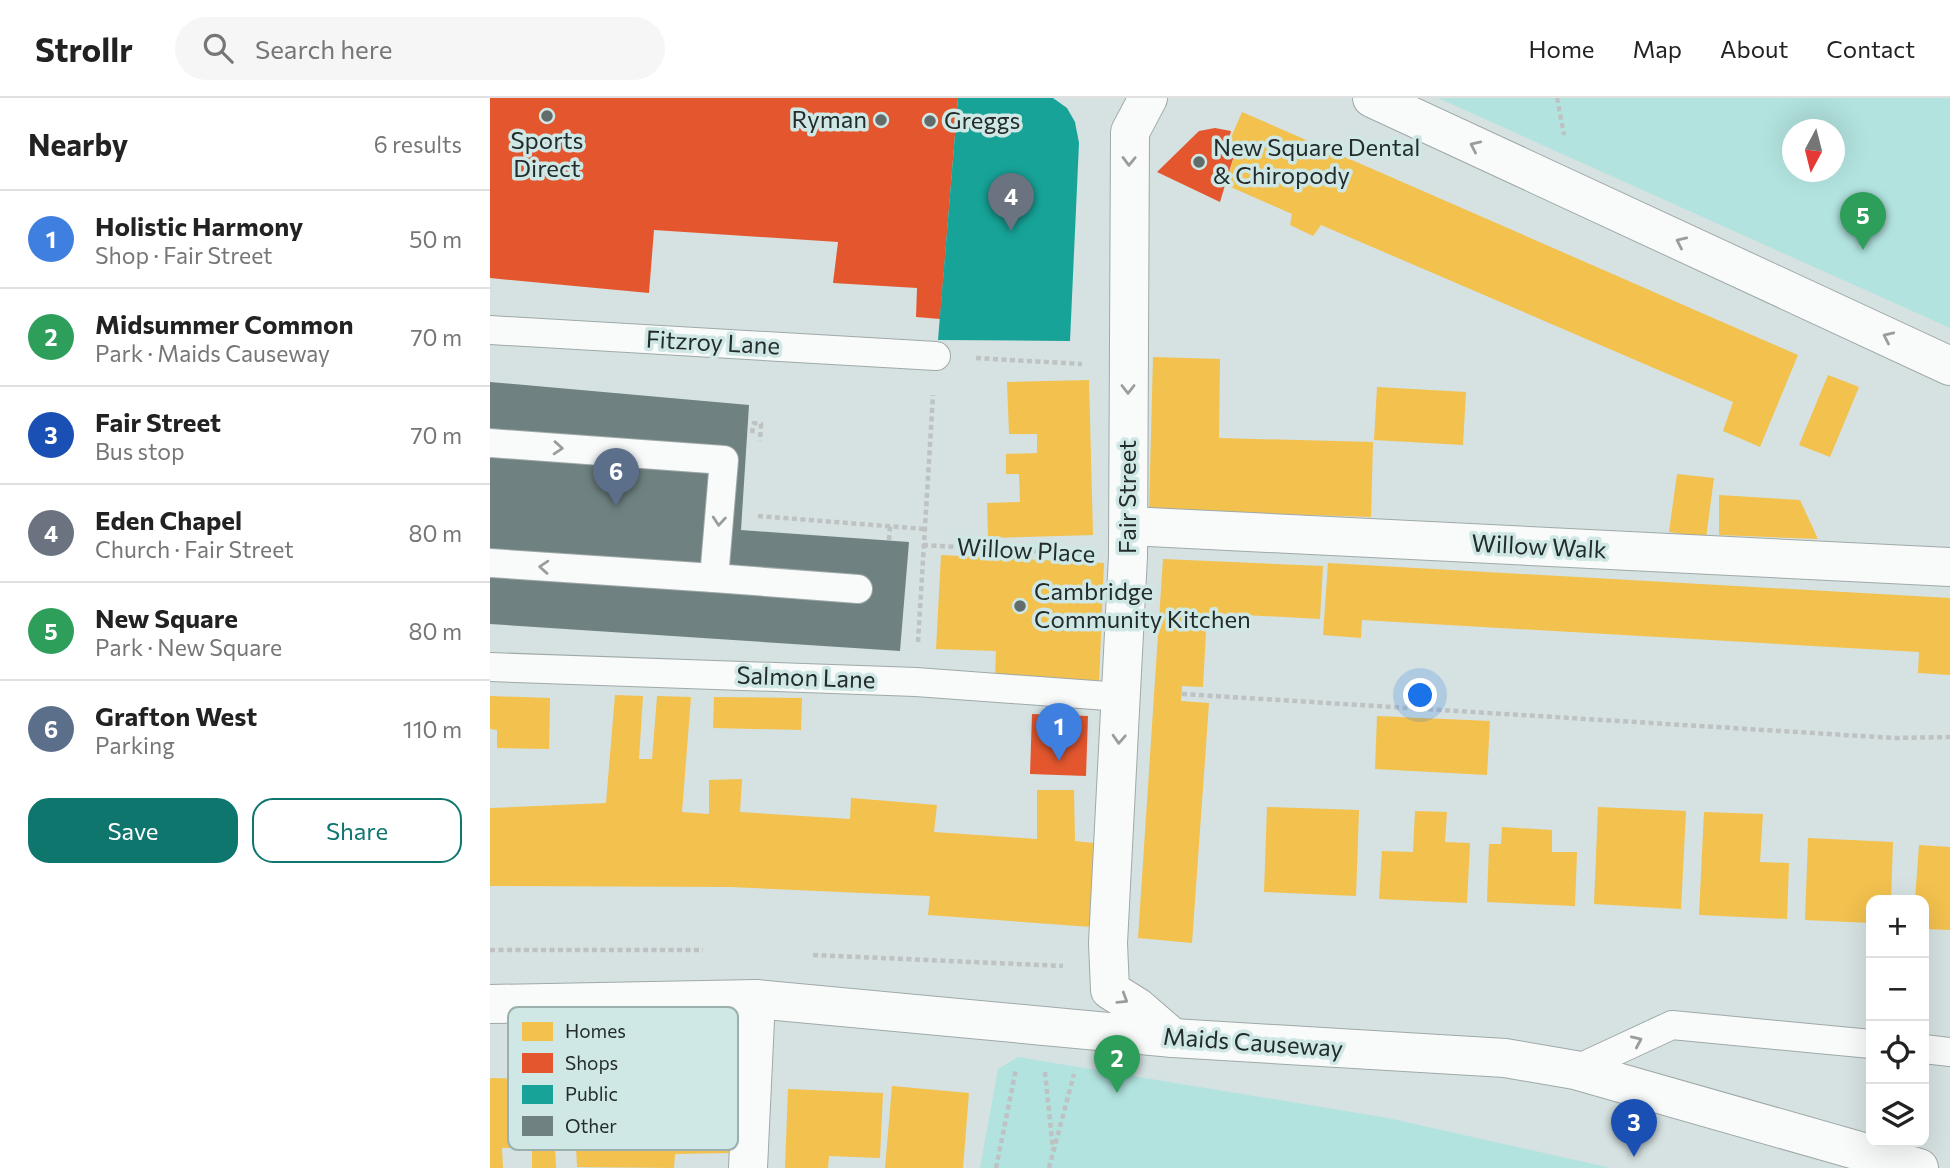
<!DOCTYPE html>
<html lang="en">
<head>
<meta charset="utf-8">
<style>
  body { margin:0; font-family:Commissioner,sans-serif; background:#f6f6f6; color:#222 }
  .controls { position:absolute; right:21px; bottom:21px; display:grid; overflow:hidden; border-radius:14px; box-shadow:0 7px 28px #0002 }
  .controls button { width:63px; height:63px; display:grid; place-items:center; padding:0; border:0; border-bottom:2px solid #e0e0e0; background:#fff; color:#222; font:35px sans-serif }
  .compass { position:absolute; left:1292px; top:21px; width:63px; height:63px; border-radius:50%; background:#fff; box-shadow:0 7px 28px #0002; rotate:187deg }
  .you { position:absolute; left:931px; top:598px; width:24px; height:24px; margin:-18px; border:5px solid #fff; border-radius:50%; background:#1a73e8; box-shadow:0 0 0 10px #1a73e833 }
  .badge { display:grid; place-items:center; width:46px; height:46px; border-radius:50%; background:#0f766e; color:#fff; font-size:23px; font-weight:700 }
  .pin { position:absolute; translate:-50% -58px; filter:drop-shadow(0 2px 4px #0008) }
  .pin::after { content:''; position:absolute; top:37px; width:24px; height:21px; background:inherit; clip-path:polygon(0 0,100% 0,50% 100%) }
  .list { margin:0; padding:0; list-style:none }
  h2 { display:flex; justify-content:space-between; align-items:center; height:91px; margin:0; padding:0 28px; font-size:30px }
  h2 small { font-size:23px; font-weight:400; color:#767676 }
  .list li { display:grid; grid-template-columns:46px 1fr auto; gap:21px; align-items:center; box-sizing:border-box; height:98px; padding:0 28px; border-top:2px solid #e0e0e0 }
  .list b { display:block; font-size:26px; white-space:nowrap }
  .list p { margin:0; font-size:23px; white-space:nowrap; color:#767676 }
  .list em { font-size:23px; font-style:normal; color:#767676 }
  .actions { display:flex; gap:14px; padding:21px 28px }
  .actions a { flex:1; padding:16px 0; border:2px solid #0f766e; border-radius:21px; text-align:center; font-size:24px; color:#0f766e }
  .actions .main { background:#0f766e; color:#fff }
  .icon { flex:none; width:38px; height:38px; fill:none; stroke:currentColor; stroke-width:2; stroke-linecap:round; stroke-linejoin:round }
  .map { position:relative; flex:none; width:1460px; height:1070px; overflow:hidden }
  header { display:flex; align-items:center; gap:42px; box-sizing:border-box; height:98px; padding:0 35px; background:#fff; border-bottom:2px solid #e0e0e0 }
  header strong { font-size:33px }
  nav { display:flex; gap:38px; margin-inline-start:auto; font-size:24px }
  .search { width:490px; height:63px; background:#f6f6f6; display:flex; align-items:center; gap:18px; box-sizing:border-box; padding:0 24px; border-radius:38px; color:#767676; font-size:26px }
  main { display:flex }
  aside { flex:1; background:#fff }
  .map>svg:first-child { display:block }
  .green { fill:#b2e3df; fill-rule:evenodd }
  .homes { fill:#f2c14e }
  .shops { fill:#e4572e }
  .public { fill:#17a398 }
  .building { fill:#6f8281 }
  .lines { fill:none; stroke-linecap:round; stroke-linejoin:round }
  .service-casing { stroke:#9fa9a8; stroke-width:30 }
  .minor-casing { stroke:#9fa9a8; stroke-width:40 }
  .tertiary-casing { stroke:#9fa9a8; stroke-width:40 }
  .path { stroke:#bfc2c2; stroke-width:4.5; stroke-dasharray:5 3.5; stroke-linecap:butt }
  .service { stroke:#f9fbfa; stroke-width:28 }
  .minor { stroke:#f9fbfa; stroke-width:38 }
  .tertiary { stroke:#f9fbfa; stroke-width:38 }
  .oneway { stroke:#999e9d }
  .poi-dot { fill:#616c6b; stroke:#cfe8e5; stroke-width:2.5 }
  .labels { text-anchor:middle; stroke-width:7; stroke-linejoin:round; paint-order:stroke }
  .poi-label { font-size:24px; fill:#232c2b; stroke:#cfe8e5; text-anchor:start }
  .street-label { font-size:24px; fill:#232c2b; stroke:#cfe8e5 }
  .key { fill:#cfe8e5; stroke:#9bb0ad; stroke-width:2 }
  .key-label { font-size:19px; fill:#232c2b }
</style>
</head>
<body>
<header>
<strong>Strollr</strong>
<div class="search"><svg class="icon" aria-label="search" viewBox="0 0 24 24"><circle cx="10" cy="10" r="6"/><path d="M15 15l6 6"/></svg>Search here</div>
<nav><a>Home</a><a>Map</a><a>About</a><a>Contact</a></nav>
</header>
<main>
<aside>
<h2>Nearby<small>6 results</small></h2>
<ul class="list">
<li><span class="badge" style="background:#3f7fe0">1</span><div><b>Holistic Harmony</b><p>Shop · Fair Street</p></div><em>50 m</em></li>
<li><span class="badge" style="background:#2e9e5b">2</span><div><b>Midsummer Common</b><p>Park · Maids Causeway</p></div><em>70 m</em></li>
<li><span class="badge" style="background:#1a4fb4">3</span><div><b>Fair Street</b><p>Bus stop</p></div><em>70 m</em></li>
<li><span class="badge" style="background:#6b7280">4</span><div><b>Eden Chapel</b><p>Church · Fair Street</p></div><em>80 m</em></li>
<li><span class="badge" style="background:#2e9e5b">5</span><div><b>New Square</b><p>Park · New Square</p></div><em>80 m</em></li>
<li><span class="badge" style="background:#5c6f8a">6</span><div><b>Grafton West</b><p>Parking</p></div><em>110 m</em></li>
</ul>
<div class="actions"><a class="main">Save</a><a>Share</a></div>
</aside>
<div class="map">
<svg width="1460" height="1070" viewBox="0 0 1460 1070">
  <rect width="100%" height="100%" fill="#d5e2e1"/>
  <!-- green -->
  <g class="green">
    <path d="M 948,0 L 1460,0 L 1460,230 ZM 1302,32 L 1344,32 L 1344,74 L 1302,74 Z"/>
    <polygon points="528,959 898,1020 1121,1070 490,1070 508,971"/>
  </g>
  <!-- homes -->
  <g class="homes">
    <polygon points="752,14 1308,257 1270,349 1233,333 1243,304 831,127 823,138 800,127 802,116 736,87 745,54 736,51"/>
    <polygon points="663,259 730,261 729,340 883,344 881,419 659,412"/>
    <polygon points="1338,277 1369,289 1340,359 1309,347"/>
    <polygon points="599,282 603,437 498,440 497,405 530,404 529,376 516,376 516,356 547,355 547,336 519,336 517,284"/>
    <polygon points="887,289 976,294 973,347 884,342"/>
    <polygon points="1187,376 1224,380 1216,440 1179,434"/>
    <polygon points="1229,397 1310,402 1328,441 1229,437"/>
    <polygon points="451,457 614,465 609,585 505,580 506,553 446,551"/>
    <polygon points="673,461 833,468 830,521 717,515 713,589 692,588 691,603 719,605 702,845 648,840"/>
    <polygon points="838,465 1460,500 1460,577 1428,575 1429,554 872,522 871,540 833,537"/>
    <polygon points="125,597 153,598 149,661 162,661 167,598 201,599 192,714 219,716 219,682 252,681 250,714 360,721 361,700 447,707 444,734 547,741 547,692 584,692 585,743 604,745 602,829 438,817 440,798 240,789 0,788 0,710 116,705"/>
    <polygon points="0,598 60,600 59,651 7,650 7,632 0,631"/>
    <polygon points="224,599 312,600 311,632 223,630"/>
    <polygon points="887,618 1000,623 997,677 885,671"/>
    <polygon points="777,709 869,712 866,798 774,794"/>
    <polygon points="1108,709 1196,713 1191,811 1104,806"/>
    <polygon points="925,713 957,714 955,744 980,745 977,805 889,801 892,753 923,754"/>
    <polygon points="1214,714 1273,716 1270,764 1299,765 1297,821 1209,817"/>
    <polygon points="1012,729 1062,732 1062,754 1087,754 1085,808 997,804 999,746 1011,746"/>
    <polygon points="1318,740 1403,744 1401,802 1381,802 1381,825 1315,822"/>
    <polygon points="1429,747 1460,749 1460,832 1434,831 1434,802 1425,802"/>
    <polygon points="0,980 241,985 239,1055 185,1056 184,1070 87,1069 86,1048 65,1050 66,1070 42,1070 42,1050 12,1050 13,1070 0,1070"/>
    <polygon points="402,988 479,995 473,1070 395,1070"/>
    <polygon points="298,991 393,995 390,1060 339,1058 338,1070 295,1070"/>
  </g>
  <!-- shops -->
  <g class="shops">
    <polygon points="0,0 468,0 450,221 426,219 427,190 343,185 348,144 164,132 159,195 0,180"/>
    <polygon points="725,30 741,33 736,51 745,54 730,104 667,74 709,33"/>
    <polygon points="542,616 598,618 596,678 540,676"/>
  </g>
  <!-- public -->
  <polygon class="public" points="468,0 563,0 577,10 585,24 589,45 580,243 448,242"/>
  <!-- building -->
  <polygon class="building" points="0,284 259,307 251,432 419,444 410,553 0,526"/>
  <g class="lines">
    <defs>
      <g id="service">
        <polyline points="0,232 446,258"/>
        <polyline points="0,345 234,362 224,480 0,465"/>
        <polyline points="224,480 368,491"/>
        <polyline points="0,569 426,584 631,599"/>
        <polyline points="1434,951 1460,954"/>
        <polyline points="1085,972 1182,927 1381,946"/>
      </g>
      <g id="minor">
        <polyline points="658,0 640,34 638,458 618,845 620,892 647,909 683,940"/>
        <polyline points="882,0 1460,268"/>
        <polyline points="639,428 1460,469"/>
        <polyline points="258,1070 266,901"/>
      </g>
      <polyline id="tertiary" points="0,906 266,901 683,940 1015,960 1085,972 1429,1070"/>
    </defs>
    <!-- service casing -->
    <use href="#service" class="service-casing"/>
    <!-- minor casing -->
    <use href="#minor" class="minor-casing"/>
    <!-- tertiary casing -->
    <use href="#tertiary" class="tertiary-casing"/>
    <!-- path -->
    <g class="path">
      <polyline points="1067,0 1074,37"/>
      <polyline points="486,260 592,266"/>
      <polyline points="262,335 264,325 271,326 270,343"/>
      <polyline points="268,418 435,431"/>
      <polyline points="399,442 400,428"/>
      <polyline points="433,447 592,456"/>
      <polyline points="428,544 443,297"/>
      <polyline points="692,596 1404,640 1460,639"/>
      <polyline points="0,852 213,852"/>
      <polyline points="323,857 573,868"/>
      <polyline points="555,974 563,1052"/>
      <polyline points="506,1070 526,971"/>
      <polyline points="559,1070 584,976"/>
    </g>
    <!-- service -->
    <use href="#service" class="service"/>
    <!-- minor -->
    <use href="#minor" class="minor"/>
    <!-- tertiary -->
    <use href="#tertiary" class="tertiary"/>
  </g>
  <!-- one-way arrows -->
  <defs><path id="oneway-chevron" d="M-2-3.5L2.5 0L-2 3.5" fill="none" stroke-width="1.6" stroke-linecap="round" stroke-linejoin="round" transform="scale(1.75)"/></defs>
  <g class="oneway">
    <use href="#oneway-chevron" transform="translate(985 48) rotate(-155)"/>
    <use href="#oneway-chevron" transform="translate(639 63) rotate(91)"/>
    <use href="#oneway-chevron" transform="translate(1191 144) rotate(-155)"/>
    <use href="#oneway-chevron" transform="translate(1398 239) rotate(-155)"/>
    <use href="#oneway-chevron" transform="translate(638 291) rotate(90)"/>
    <use href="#oneway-chevron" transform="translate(68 350) rotate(4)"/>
    <use href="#oneway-chevron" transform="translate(229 423) rotate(95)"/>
    <use href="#oneway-chevron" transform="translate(54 469) rotate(-176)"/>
    <use href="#oneway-chevron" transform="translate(629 641) rotate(93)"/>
    <use href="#oneway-chevron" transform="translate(633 901) rotate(32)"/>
    <use href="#oneway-chevron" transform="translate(1147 943) rotate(-24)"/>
  </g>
  <!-- markers -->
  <g class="poi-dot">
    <circle cx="57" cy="18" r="7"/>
    <circle cx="391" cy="22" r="7"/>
    <circle cx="440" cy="23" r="7"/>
    <circle cx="709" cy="64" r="7"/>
    <circle cx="530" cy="508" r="7"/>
  </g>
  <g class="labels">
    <!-- poi labels -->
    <g class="poi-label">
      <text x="377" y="30" text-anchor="end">Ryman</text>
      <text x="454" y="31">Greggs</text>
      <text x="57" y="51" text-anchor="middle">Sports<tspan x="57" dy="28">Direct</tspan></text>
      <text x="723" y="58">New Square Dental<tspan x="723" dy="28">&amp; Chiropody</tspan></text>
      <text x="544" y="502">Cambridge<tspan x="544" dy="28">Community Kitchen</tspan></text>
    </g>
    <!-- street labels -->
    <g class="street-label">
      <text transform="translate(223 245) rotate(3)" y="8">Fitzroy Lane</text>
      <text transform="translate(638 399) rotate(-90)" y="8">Fair Street</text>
      <text transform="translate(1049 449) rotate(3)" y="8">Willow Walk</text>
      <text transform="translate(536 453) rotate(3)" y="8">Willow Place</text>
      <text transform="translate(316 580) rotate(2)" y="8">Salmon Lane</text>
      <text transform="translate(763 945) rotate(4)" y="8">Maids Causeway</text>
    </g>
  </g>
  <!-- legend -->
  <rect x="18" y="909" width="230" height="143" rx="10" class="key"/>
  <rect x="32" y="924" width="31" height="19" fill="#f2c14e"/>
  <rect x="32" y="955" width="31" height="20" fill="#e4572e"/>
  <rect x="32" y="987" width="31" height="19" fill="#17a398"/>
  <rect x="32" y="1018" width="31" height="20" fill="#6f8281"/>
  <g class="key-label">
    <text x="75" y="940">Homes</text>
    <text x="75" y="972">Shops</text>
    <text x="75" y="1003">Public</text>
    <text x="75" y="1035">Other</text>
  </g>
</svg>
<div class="controls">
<button>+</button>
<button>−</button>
<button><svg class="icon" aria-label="locate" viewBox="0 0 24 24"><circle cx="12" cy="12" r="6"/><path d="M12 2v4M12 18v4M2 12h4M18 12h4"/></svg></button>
<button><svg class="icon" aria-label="layers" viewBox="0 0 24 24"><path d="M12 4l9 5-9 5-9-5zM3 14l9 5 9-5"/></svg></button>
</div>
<svg class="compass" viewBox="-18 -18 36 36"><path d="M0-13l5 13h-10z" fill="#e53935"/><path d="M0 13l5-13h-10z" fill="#767676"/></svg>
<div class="you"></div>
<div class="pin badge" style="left:569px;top:663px;background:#3f7fe0">1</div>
<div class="pin badge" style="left:627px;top:995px;background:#2e9e5b">2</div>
<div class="pin badge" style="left:1144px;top:1059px;background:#1a4fb4">3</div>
<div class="pin badge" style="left:521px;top:133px;background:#6b7280">4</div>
<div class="pin badge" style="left:1373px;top:152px;background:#2e9e5b">5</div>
<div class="pin badge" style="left:126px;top:408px;background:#5c6f8a">6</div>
</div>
</main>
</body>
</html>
